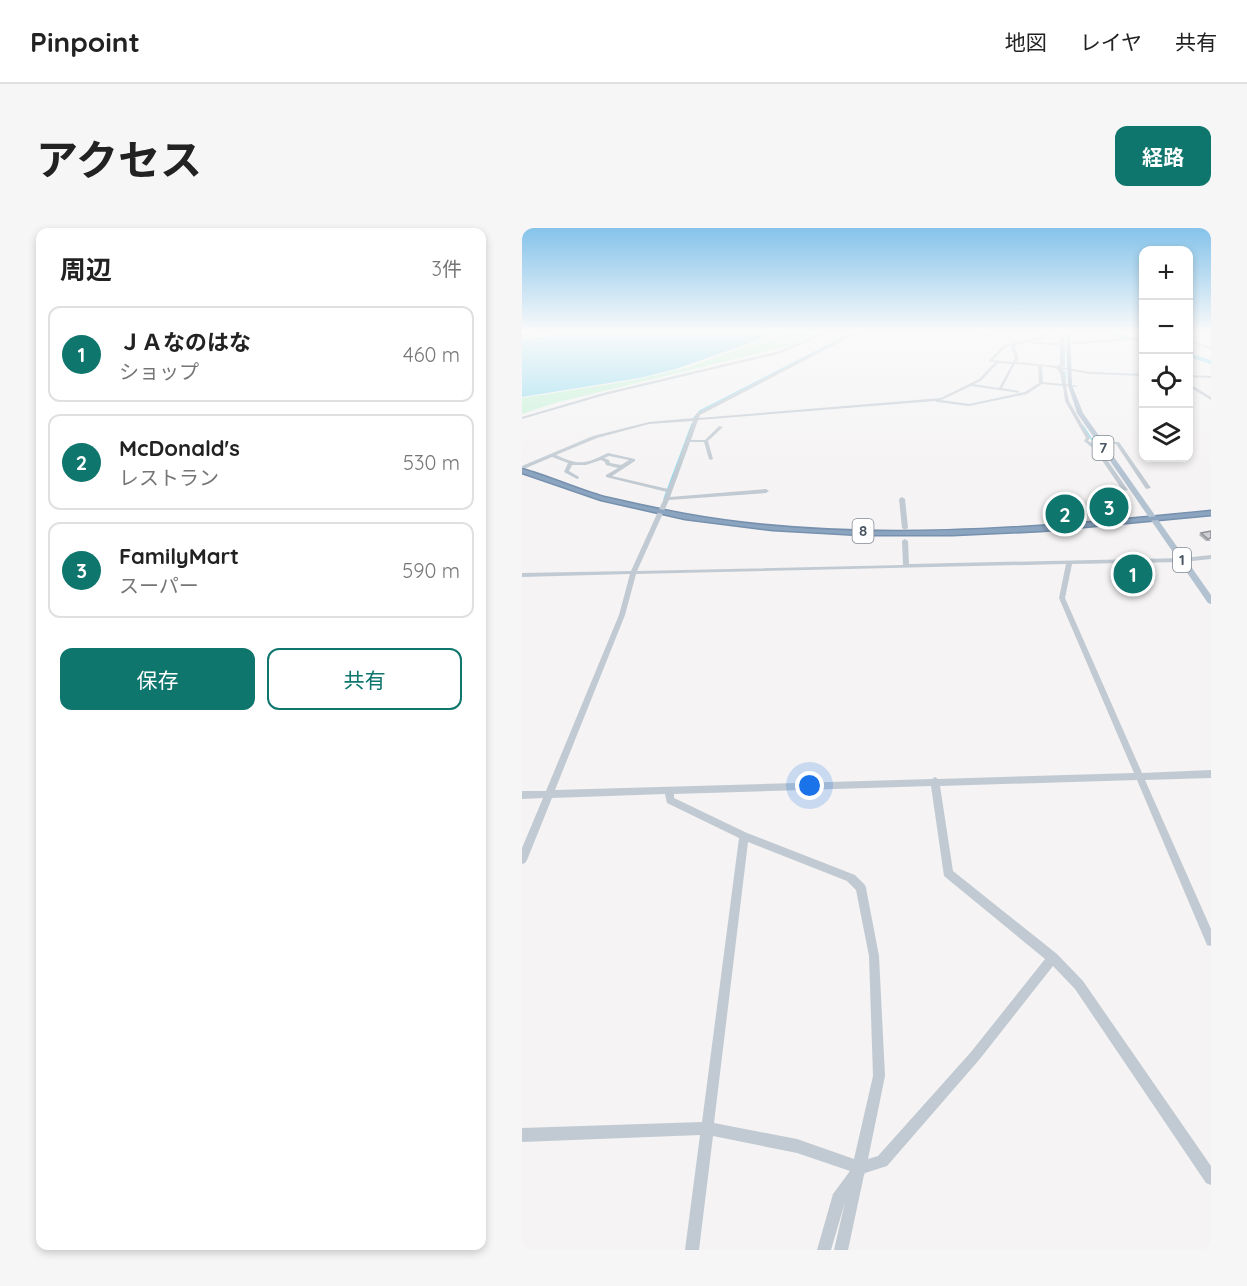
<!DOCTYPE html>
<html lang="ja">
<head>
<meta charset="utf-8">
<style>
  body { margin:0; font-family:Quicksand,"Noto Sans JP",sans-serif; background:#f6f6f6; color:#222 }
  .controls { position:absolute; right:18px; top:18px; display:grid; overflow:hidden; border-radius:12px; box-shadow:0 3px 9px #0003 }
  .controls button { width:54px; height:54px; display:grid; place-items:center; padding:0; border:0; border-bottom:2px solid #e0e0e0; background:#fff; color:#222; font:30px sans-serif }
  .you { position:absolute; left:288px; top:558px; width:21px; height:21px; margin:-15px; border:4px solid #fff; border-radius:50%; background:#1a73e8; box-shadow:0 0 0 9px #1a73e833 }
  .badge { display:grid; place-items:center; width:39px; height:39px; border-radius:50%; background:#0f766e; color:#fff; font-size:20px; font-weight:700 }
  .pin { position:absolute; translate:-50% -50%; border:3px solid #fff; box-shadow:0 2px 6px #0006 }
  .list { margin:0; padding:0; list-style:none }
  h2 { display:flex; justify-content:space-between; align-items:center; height:78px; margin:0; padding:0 24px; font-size:26px }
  h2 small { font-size:20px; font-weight:400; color:#767676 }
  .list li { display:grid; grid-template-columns:39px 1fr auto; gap:18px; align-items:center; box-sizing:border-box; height:96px; margin:0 12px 12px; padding:0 12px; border:2px solid #e0e0e0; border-radius:12px }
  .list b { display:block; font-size:22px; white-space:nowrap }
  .list p { margin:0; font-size:20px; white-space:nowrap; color:#767676 }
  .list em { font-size:20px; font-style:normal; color:#767676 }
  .actions { display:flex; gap:12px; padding:18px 24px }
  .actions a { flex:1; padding:14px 0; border:2px solid #0f766e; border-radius:12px; text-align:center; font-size:21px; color:#0f766e }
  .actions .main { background:#0f766e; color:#fff }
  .icon { flex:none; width:33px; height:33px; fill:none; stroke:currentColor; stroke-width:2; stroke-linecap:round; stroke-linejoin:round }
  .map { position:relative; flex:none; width:689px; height:1022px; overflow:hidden; border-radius:12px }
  header { display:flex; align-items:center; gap:36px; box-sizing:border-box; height:84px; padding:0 30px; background:#fff; border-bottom:2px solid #e0e0e0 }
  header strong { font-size:28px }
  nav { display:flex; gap:33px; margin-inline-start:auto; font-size:21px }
  .intro { display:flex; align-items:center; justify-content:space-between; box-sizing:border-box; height:144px; padding:0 36px }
  h1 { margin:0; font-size:42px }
  .button { padding:15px 27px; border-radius:12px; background:#0f766e; color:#fff; font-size:21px; font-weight:700 }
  main { display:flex; gap:36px; padding:0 36px }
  aside { flex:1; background:#fff; border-radius:12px; box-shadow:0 3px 9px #0003 }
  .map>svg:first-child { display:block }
  .green { fill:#c3f1d5 }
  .water { fill:#90daee }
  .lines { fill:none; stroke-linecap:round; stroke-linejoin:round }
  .stream { stroke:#90daee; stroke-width:1.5 }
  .river { fill:#90daee; fill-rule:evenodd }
  .highway-casing { stroke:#7690ad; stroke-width:3 }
  .minor { fill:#c1cad2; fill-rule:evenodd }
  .major { fill:#b3c2d1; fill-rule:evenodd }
  .highway { fill:#8ba5c1; fill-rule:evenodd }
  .wall { fill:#b0b2b7 }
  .building { fill:#cdcfd5; stroke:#909195; stroke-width:1.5 }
  .labels { text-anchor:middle; stroke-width:4.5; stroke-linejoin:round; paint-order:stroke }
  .shield { fill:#fff; stroke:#808990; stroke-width:1.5 }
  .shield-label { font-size:15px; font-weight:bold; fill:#4a5661 }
</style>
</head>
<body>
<header>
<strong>Pinpoint</strong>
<nav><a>地図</a><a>レイヤ</a><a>共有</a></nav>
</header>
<div class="intro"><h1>アクセス</h1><a class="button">経路</a></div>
<main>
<aside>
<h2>周辺<small>3件</small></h2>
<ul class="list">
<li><span class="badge">1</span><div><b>ＪＡなのはな</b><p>ショップ</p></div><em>460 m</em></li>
<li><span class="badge">2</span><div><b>McDonald's</b><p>レストラン</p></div><em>530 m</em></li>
<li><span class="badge">3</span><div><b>FamilyMart</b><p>スーパー</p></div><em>590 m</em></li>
</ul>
<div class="actions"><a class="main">保存</a><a>共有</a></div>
</aside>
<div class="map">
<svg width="689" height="1022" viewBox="0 0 689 1022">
  <rect width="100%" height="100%" fill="#f5f3f3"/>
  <!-- green -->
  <polygon class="green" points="267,103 301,103 270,117 33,175 0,186 0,170 113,152 164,140"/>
  <!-- water -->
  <polygon class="water" points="68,103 262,103 154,141 118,150 0,169 0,111"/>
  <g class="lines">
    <!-- stream -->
    <g class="stream">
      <polyline points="542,103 542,116"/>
      <polyline points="340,105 355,103"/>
      <polyline points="542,117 542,138"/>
      <polyline points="543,144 543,151"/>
      <polyline points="172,190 178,183 324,108"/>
      <polyline points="561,198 571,213"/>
      <polyline points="142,271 170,196"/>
    </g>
    <!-- river -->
    <g class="river">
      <polygon points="578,103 586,103 622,113 622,116"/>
      <polygon points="666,125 689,132 689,136 666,129"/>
    </g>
    <defs>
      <path id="highway" d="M 0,241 C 28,249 54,261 82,269 C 108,275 136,281 162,286 C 332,317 518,300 689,283 L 689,287 L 519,303 L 430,307 L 340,307 L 251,302 L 163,291 L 79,272 L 0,245 Z"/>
    </defs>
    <!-- highway casing -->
    <use href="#highway" class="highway-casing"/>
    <!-- minor -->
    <g class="minor">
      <polygon points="17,103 23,103 0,109 0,107"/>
      <polygon points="305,103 309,103 256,126 83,167 0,191 0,189 81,165 254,124"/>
      <path d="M 344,103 L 350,103 L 328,109 L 178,187 L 177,190 L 419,170 L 457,151 L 473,134 L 467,134 L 467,132 L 482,117 L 494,114 L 442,103 L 449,103 L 497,114 L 516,109 L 526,103 L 530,103 L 518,111 L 494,117 L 493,121 L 497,130 L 495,134 L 535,138 L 538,137 L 538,117 L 509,116 L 508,114 L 538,115 L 538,103 L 542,103 L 542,115 L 622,109 L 622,111 L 542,117 L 542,137 L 539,139 L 568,144 L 622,146 L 622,148 L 568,146 L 540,141 L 542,143 L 544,156 L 556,158 L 554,159 L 544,158 L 547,173 L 568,210 L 566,213 L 570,215 L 572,214 L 597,214 L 629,260 L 624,261 L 594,216 L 571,216 L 577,220 L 606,262 L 601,263 L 573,222 L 562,213 L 564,210 L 543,173 L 541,158 L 520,156 L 505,166 L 447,178 L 415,174 L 413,173 L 176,192 L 169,212 L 183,212 L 197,198 L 201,199 L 186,213 L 191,231 L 189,232 L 187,231 L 182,214 L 168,214 L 148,269 L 244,261 L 247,263 L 244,265 L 147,272 L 115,343 L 381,337 L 380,313 L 383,311 L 386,313 L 387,336 L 661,330 L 689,327 L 689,331 L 661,334 L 550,336 L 543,370 L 620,545 L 689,542 L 689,550 L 623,552 L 689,701 L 689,718 L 685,717 L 615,552 L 418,558 L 431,643 L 535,726 L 561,753 L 689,938 L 689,957 L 684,955 L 553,761 L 531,738 L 457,832 L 365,938 L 343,945 L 342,947 L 326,1022 L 312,1022 L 323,974 L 309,1022 L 295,1022 L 311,966 L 328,943 L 275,925 L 191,908 L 177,1022 L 163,1022 L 178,907 L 0,914 L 0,900 L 180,894 L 217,610 L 145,575 L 143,566 L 30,570 L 5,632 L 3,635 L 0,636 L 0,620 L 21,570 L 0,571 L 0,563 L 24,563 L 97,387 L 108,346 L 0,349 L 0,345 L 109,343 L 145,264 L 84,249 L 84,247 L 96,240 L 84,237 L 83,234 L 79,232 L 64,237 L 50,237 L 47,243 L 57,249 L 57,250 L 55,251 L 42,244 L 46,235 L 30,229 L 4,240 L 0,240 L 0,238 L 71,208 L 127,194 L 172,190 L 175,185 L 326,107 ZM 490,117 L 489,121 L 493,130 L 491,134 L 471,132 L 484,119 ZM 476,135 L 490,136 L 477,160 L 452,156 L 459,153 ZM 493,136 L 516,138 L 517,155 L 503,164 L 447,176 L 419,172 L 449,158 L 497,165 L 497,163 L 480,160 ZM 520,138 C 536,140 538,139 540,156 L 521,154 ZM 171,193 L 146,261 L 90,248 L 113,233 L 113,231 L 86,225 C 63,236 58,238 34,227 L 75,210 L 127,196 ZM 87,228 L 107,232 L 99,237 L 88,235 L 87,232 L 82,230 ZM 544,336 L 537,370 L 612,545 L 416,551 L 413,549 L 410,551 L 33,562 L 103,387 L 114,346 ZM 409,558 L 422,648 L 523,731 L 449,824 L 356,928 L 346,931 L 363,848 L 357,728 L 344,660 L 343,657 L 333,647 L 225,605 L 152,570 L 152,566 ZM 226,614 L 325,653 L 334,662 L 347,728 L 351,848 L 332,931 L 275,911 L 192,895 Z"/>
      <polygon points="666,103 677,103 666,105"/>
      <polygon points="666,112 689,119 689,121 666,114"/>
      <polygon points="666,147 689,148 689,150 666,149"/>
      <polygon points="666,155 689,169 689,172 666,158"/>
      <polygon points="380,269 383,271 386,300 383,302 380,300 377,271"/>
    </g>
    <!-- major -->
    <polygon class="major" points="544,103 548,103 550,157 561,185 689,367 689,376 686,375 555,185 546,157"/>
    <!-- highway -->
    <use href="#highway" class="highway"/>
  </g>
  <!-- wall -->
  <polygon class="wall" points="679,305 689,313 684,313 677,307"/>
  <!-- building -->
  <polygon class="building" points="689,303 689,310 686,311 679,305"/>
  <!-- sky -->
  <linearGradient id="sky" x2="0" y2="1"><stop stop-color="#85c3ea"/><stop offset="0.42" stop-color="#fafafa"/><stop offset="1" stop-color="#fafafa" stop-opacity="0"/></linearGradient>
  <rect width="689" height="246" fill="url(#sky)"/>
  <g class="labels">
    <!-- shield labels -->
    <g class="shield">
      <rect x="570.5" y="208" width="21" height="24" rx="4.5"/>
      <rect x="330.5" y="291" width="21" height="24" rx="4.5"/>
      <rect x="651" y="320" width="18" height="24" rx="4.5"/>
    </g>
    <g class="shield-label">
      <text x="581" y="225">7</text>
      <text x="341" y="308">8</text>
      <text x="660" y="337">1</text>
    </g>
  </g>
</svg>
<div class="controls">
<button>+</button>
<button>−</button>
<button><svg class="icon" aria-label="locate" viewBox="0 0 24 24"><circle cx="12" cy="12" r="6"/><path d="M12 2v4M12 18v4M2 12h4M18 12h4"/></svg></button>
<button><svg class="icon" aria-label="layers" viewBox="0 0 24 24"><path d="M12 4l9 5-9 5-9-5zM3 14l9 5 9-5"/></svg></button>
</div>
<div class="you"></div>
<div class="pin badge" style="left:611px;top:346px">1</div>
<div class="pin badge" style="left:543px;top:286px">2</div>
<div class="pin badge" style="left:587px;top:279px">3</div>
</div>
</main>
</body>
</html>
